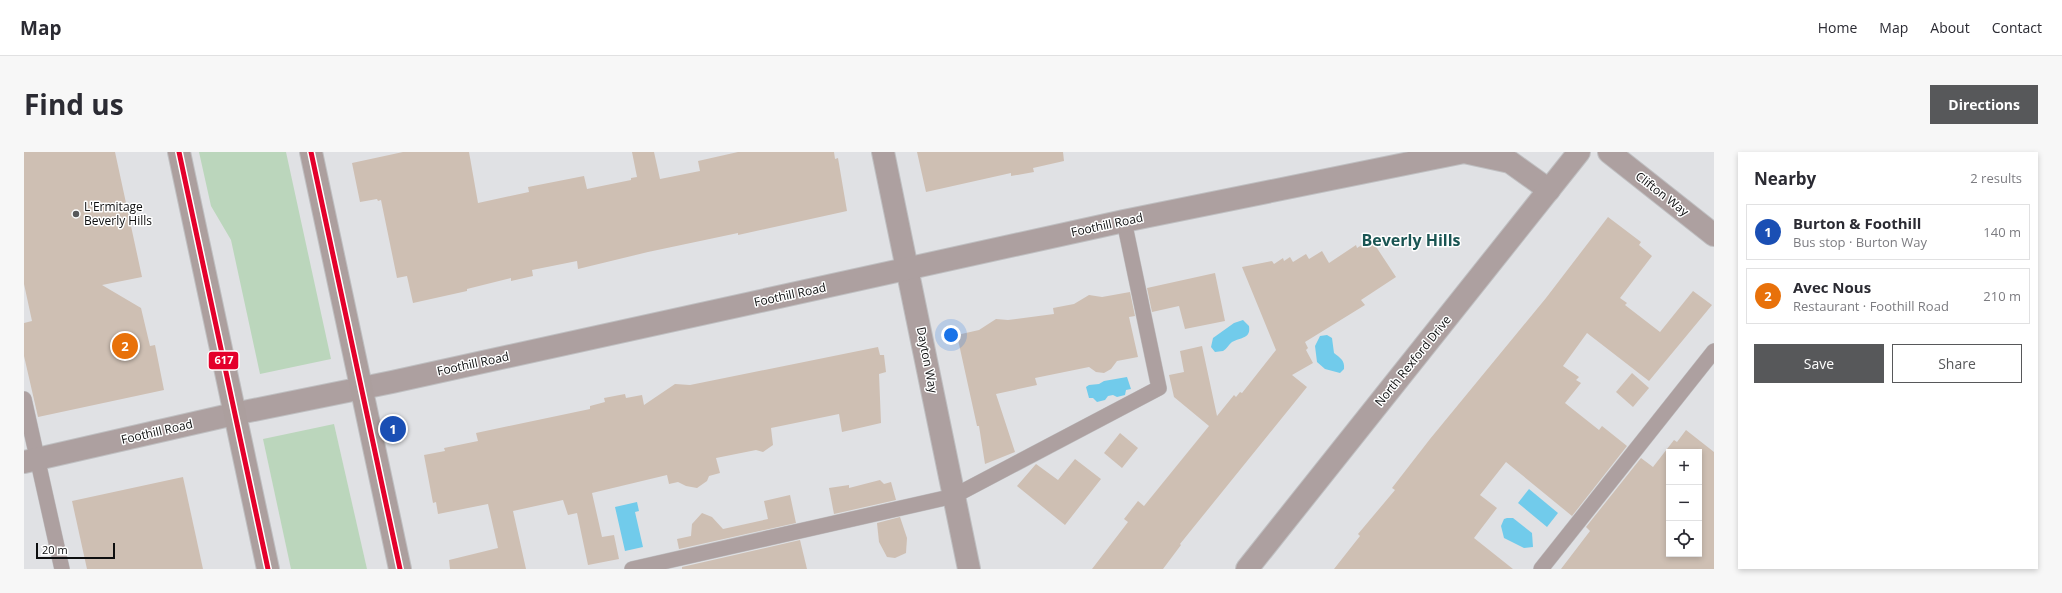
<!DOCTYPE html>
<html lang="en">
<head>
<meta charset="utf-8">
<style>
  body { margin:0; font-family:"Open Sans",sans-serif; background:#f7f7f7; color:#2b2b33 }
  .controls { position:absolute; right:12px; bottom:12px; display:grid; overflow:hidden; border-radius:0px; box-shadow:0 2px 6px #0003 }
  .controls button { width:36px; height:36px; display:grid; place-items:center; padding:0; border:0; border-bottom:1px solid #e1e1e2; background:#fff; color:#2b2b33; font:20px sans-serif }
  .scale { position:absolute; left:12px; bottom:10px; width:79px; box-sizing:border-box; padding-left:4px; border:2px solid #0d0e0f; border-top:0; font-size:11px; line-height:14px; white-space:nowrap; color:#0d0e0f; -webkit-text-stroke:3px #fff; paint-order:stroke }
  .you { position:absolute; left:927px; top:183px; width:14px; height:14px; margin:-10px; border:3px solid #fff; border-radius:50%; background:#1a73e8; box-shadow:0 0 0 6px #1a73e833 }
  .badge { display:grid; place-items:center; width:26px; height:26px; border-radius:50%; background:#57585a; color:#fff; font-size:13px; font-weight:700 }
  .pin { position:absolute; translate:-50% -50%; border:2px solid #fff; box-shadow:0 1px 4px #0006 }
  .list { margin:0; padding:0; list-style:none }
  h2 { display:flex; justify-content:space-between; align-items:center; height:52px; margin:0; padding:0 16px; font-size:17px }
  h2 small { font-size:13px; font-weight:400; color:#7c7c81 }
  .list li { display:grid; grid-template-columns:26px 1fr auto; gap:12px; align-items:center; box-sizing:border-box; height:56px; margin:0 8px 8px; padding:0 8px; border:1px solid #e1e1e2; border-radius:0px }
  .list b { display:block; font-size:15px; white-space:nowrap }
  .list p { margin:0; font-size:13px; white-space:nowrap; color:#7c7c81 }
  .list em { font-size:13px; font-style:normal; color:#7c7c81 }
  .actions { display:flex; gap:8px; padding:12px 16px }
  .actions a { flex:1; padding:9px 0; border:1px solid #57585a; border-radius:0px; text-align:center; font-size:14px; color:#57585a }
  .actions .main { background:#57585a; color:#fff }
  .icon { flex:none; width:22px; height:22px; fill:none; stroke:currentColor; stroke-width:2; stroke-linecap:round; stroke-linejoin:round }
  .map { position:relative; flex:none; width:1690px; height:417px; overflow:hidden; border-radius:0px }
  header { display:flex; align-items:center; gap:24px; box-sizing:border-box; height:56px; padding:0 20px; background:#fff; border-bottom:1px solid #e1e1e2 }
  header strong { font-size:19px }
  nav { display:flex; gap:22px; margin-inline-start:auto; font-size:14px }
  .intro { display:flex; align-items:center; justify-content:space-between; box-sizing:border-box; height:96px; padding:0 24px }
  h1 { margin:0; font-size:28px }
  .button { padding:10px 18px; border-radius:0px; background:#57585a; color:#fff; font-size:14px; font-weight:700 }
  main { display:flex; gap:24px; padding:0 24px }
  aside { flex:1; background:#fff; border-radius:0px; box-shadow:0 2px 6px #0003 }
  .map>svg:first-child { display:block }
  .green { fill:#bbd6bc }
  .water { fill:#71cbeb }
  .building { fill:#cebfb3; fill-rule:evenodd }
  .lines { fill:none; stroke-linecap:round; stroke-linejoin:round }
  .lane-casing { stroke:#bfbfc1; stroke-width:16 }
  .street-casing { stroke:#bfbfc1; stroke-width:24 }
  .secondary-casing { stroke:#bfbfc1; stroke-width:24 }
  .lane { stroke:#ada0a0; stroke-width:15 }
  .street { stroke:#ada0a0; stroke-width:22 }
  .secondary { stroke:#ac9f9e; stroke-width:22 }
  .bus-1-casing { stroke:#fff; stroke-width:8 }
  .bus-1 { stroke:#e4002b; stroke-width:5 }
  .poi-dot { fill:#57585a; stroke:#fff; stroke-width:1.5 }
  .labels { text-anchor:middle; stroke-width:3; stroke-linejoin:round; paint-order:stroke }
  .street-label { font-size:12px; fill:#0d0e0f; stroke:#fff }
  .poi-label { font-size:12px; fill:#0d0e0f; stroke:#fff; text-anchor:start }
  .district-label { font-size:16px; font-weight:bold; fill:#1a5553; stroke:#fff }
  .line-badge { stroke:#fff; stroke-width:1.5 }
  .badge-label { font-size:11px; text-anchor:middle; font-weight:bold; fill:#fff }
</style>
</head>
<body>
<header>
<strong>Map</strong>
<nav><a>Home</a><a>Map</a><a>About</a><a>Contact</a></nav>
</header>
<div class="intro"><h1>Find us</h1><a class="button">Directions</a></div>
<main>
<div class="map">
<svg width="1690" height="417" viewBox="0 0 1690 417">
  <rect width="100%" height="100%" fill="#e0e1e4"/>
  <!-- green -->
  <g class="green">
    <polygon points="175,0 262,0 307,207 236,222 207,88 187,54"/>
    <polygon points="310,272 343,417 267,417 239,287"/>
  </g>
  <!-- water -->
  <g class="water">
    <path d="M 1219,168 L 1225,174 C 1227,187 1217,185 1208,190 C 1205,192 1203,197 1199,199 L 1191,200 L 1187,195 L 1189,186 L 1210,171 Z"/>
    <path d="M 1303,183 L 1308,186 L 1310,201 C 1316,206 1321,208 1320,217 L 1316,221 L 1301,217 L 1293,210 L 1291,194 L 1296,184 Z"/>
    <polygon points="1103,225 1107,237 1102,238 1101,243 1093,245 1089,243 1084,244 1081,248 1073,250 1069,246 1065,246 1062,235 1065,233 1075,232 1080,229"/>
    <polygon points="1505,337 1534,361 1523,375 1494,351"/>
    <polygon points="613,350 615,359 611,360 619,395 601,399 591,355"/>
    <polygon points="1483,366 1489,366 1508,381 1509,395 1500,396 1480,386 1477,374 1480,367"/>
  </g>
  <!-- building -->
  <g class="building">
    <polygon points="0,0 91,0 118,125 78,133 117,156 126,194 131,193 140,238 14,265 0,204 0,171 8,169 0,132"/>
    <polygon points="379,0 445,0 454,51 505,40 504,35 560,24 563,37 607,28 607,26 613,25 608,0 630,0 636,27 676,19 674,9 714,0 810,0 811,7 814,6 823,59 714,83 714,81 624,100 554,117 553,109 508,118 509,124 487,129 487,126 443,137 443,139 389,151 383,124 373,126 357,48 354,49 353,47 336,50 328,11"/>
    <polygon points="893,0 1039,0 1040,9 1009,16 1010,20 987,24 987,21 902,40"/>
    <polygon points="1584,65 1617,90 1615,93 1628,104 1596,146 1603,151 1601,153 1636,180 1669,139 1688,153 1625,229 1563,181 1539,214 1555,225 1552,228 1557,231 1541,251 1575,278 1578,274 1603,294 1548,364 1482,310 1456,343 1473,356 1450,386 1489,417 1310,417 1336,384 1334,382 1371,338 1368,336 1406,287 1522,146"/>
    <polygon points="1347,87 1372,125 1337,148 1341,153 1281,190 1284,196 1282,198 1289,211 1268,223 1283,235 1156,392 1157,393 1139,417 1068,417 1104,370 1100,367 1114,349 1120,354 1185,274 1150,245 1145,223 1160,220 1156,199 1178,194 1193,264 1210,243 1212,245 1216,240 1218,241 1252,198 1218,115 1248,109 1250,112 1259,106 1260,109 1266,105 1269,110 1282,102 1285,107 1298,99 1305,111 1332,93 1333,96"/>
    <polygon points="1191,121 1201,169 1161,177 1155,154 1128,160 1123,136"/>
    <polygon points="1106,140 1111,164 1105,165 1114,205 1093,209 1087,217 1080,221 1072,220 1065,215 1011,226 1013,233 972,242 991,300 961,312 955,274 953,274 933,183 955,178 972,167 984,168 1030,162 1029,156 1050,152 1065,143 1078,145"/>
    <polygon points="854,195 856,203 860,203 862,220 855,222 857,271 818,280 815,262 747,276 749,293 739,300 732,298 692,306 696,321 685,324 683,329 673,336 662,334 654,330 645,332 643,323 568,341 578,385 590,383 595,407 564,413 553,361 544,363 539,348 489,359 502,417 426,417 425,408 474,396 464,352 414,362 412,350 409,351 400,303 421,299 420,296 454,289 452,281 566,257 566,254 581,250 580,246 601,242 602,246 618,243 620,253 651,232 666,233"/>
    <polygon points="1608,221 1625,236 1609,255 1592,240"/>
    <path d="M 1662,278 L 1690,300 L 1690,417 L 1537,417 L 1566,379 L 1562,375 L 1617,306 L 1629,315 L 1650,288 L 1653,290 ZM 1645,300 L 1675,300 L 1675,402 L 1645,402 Z"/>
    <polygon points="1096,281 1114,296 1098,316 1080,301"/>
    <polygon points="1051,307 1077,327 1041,373 993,334 1012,312 1034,328"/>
    <polygon points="159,325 179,417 63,417 48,349"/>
    <polygon points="856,328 860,332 867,330 872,348 810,362 805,336 825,333 825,336"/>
    <polygon points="766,343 772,371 655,397 653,387 667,384 668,372 678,361 688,365 699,377 744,367 740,349"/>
    <polygon points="876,365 883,386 882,401 871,406 863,405 855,390 853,371"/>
    <polygon points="776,388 783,417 658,417 658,415"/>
  </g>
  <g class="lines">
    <defs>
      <g id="lane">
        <polyline points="0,247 38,417"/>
        <polyline points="608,417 930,344 1135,236 1100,69"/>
        <polyline points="1517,417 1690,199"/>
      </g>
      <g id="street">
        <polyline points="859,0 945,417"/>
        <polyline points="1585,0 1690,83"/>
        <polyline points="0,310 210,262 368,230 1100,69 1440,0 1486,10 1525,38"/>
        <polyline points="1223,417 1555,0"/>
      </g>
      <g id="secondary">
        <polyline points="155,0 244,417"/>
        <polyline points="287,0 376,417"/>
      </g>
    </defs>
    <!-- lane casing -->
    <use href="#lane" class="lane-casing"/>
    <!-- street casing -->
    <use href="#street" class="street-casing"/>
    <!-- secondary casing -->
    <use href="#secondary" class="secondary-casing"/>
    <!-- lane -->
    <use href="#lane" class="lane"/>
    <!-- street -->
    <use href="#street" class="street"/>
    <!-- secondary -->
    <use href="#secondary" class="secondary"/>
    <defs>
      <g id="bus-1">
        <polyline points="155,0 244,417"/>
        <polyline points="287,0 376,417"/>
      </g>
    </defs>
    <!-- bus-1 casing -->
    <use href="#bus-1" class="bus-1-casing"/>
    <!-- bus-1 -->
    <use href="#bus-1" class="bus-1"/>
  </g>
  <!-- markers -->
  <circle class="poi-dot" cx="52" cy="62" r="4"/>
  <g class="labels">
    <!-- street labels -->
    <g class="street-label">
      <text transform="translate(1638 42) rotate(38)" y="4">Clifton Way</text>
      <text transform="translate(1083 73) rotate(-12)" y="4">Foothill Road</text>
      <text transform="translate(766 143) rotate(-12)" y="4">Foothill Road</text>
      <text transform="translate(903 208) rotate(79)" y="4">Dayton Way</text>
      <text transform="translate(1389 209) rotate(-51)" y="4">North Rexford Drive</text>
      <text transform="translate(449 212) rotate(-12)" y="4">Foothill Road</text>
      <text transform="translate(133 280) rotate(-13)" y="4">Foothill Road</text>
    </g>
    <!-- poi labels -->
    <g class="poi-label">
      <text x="60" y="59">L'Ermitage<tspan x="60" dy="14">Beverly Hills</tspan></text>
    </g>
    <!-- district labels -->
    <g class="district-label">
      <text x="1387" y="94">Beverly Hills</text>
    </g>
  </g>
  <rect class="line-badge" x="184" y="199" width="31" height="19" rx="4" fill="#e4002b"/>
  <g class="badge-label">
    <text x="200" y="212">617</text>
  </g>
</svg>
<div class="controls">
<button>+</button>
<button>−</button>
<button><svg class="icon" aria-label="locate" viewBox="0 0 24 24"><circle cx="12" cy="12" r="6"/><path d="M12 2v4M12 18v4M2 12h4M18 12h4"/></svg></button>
</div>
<div class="scale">20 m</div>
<div class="you"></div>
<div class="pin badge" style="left:369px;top:277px;background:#1a4fb4">1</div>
<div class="pin badge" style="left:101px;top:194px;background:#e8710a">2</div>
</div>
<aside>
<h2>Nearby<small>2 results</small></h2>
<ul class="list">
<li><span class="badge" style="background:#1a4fb4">1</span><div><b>Burton &amp; Foothill</b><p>Bus stop · Burton Way</p></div><em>140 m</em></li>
<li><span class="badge" style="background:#e8710a">2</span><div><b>Avec Nous</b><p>Restaurant · Foothill Road</p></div><em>210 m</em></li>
</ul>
<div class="actions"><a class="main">Save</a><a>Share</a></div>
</aside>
</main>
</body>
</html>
